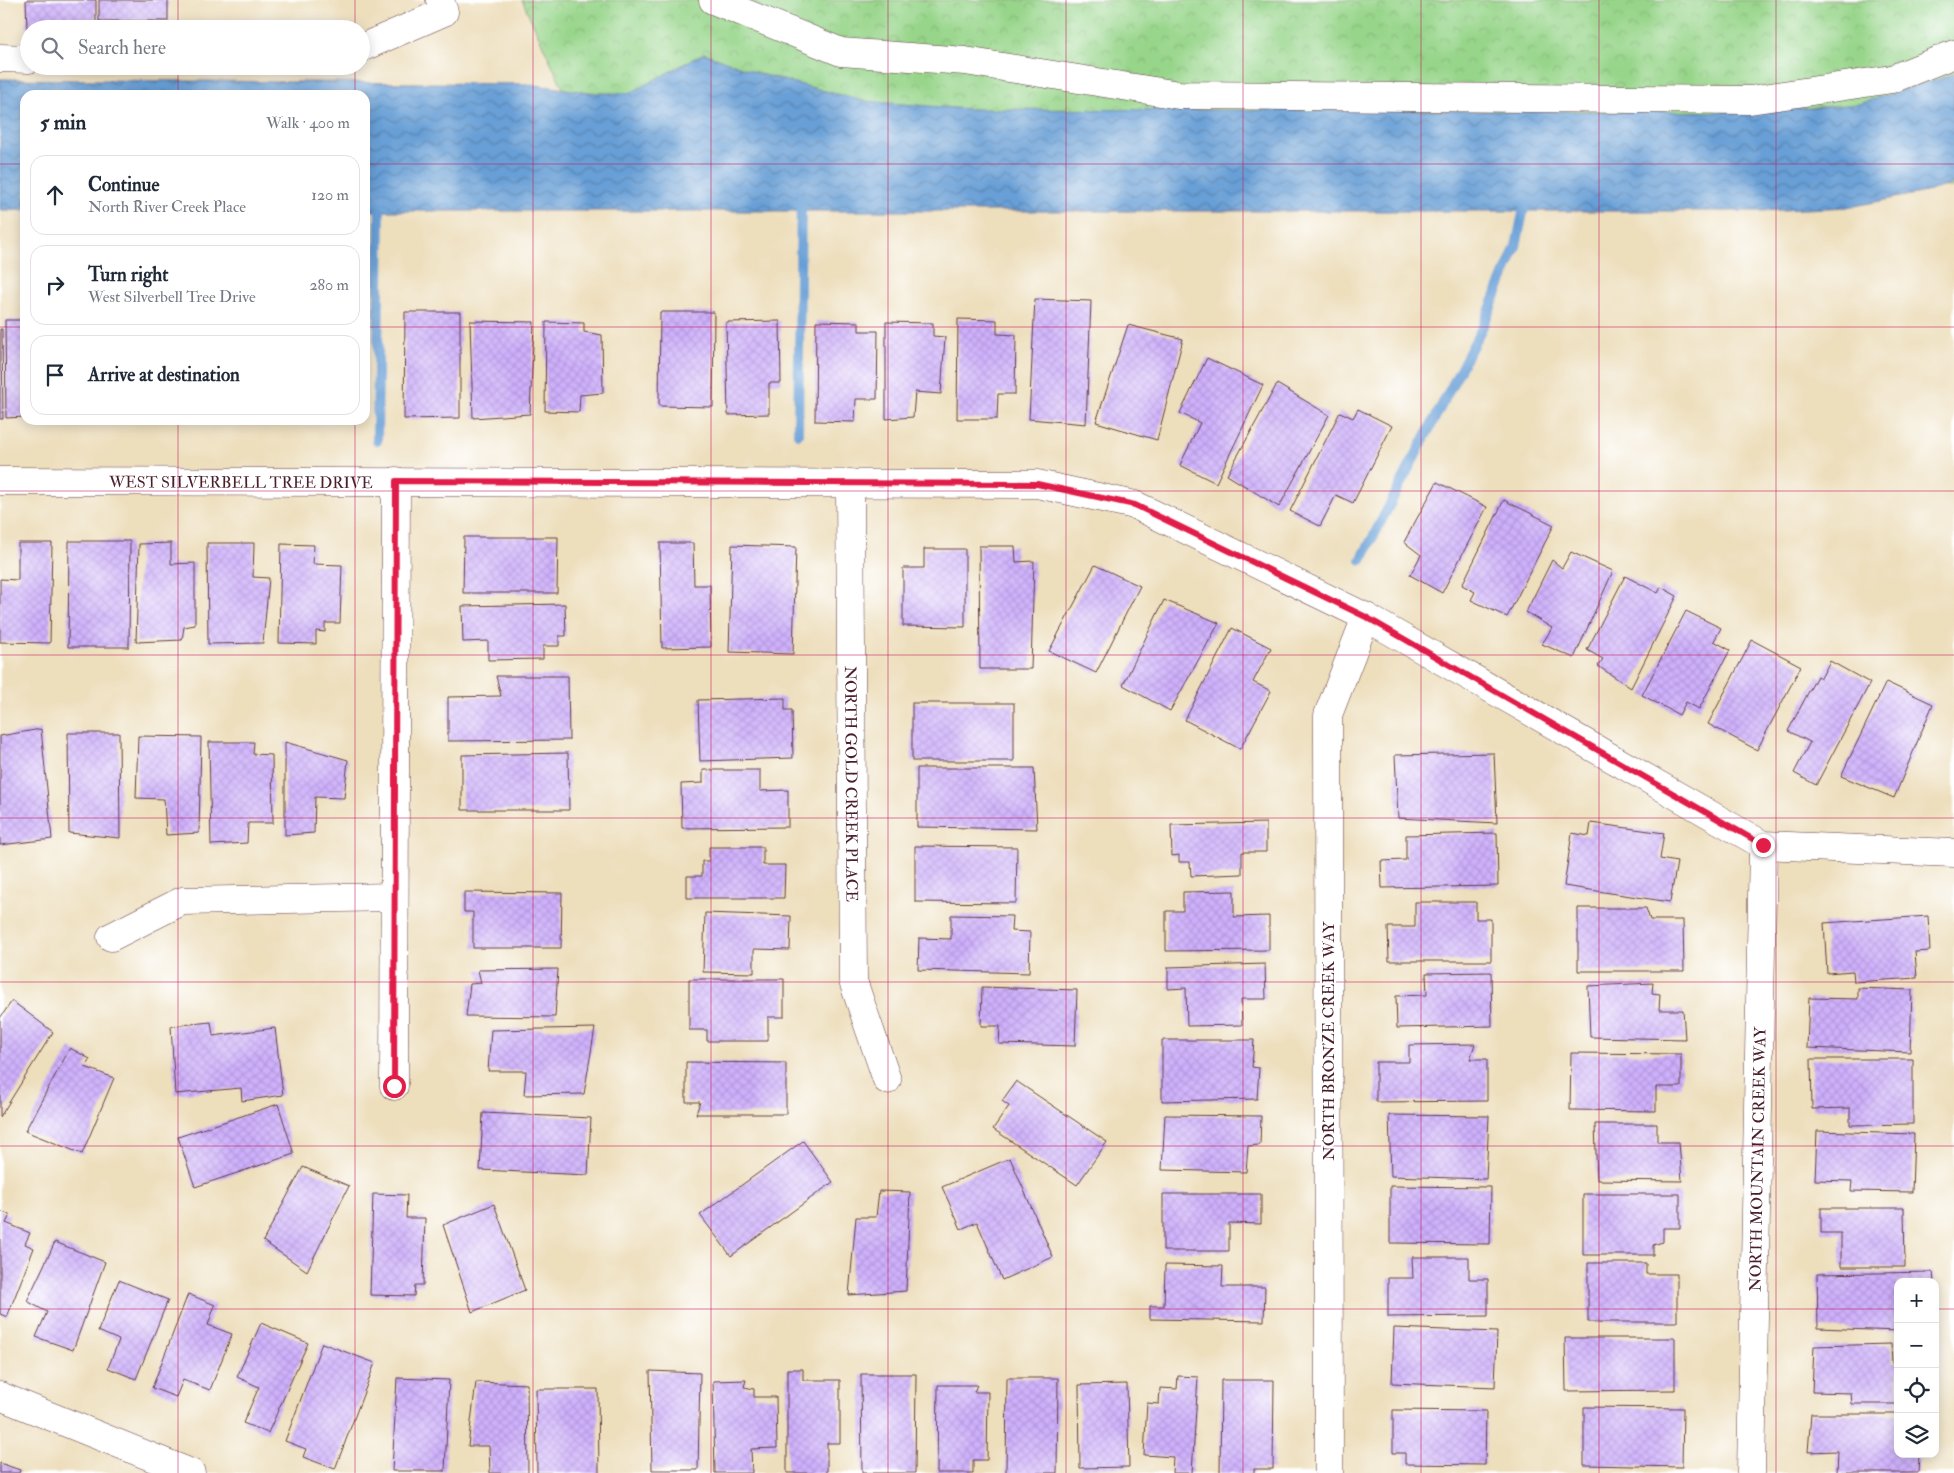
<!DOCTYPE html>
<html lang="en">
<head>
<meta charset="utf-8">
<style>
  body { margin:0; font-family:"IM FELL Double Pica",serif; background:#f6f6f7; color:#1f2937 }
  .controls { position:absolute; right:15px; bottom:15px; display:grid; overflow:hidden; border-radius:10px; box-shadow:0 2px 12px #0003 }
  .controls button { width:45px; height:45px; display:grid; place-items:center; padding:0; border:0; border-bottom:1px solid #e0e1e3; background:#fff; color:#1f2937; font:25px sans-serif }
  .stop { position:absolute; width:15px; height:15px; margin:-11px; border:4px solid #e11d48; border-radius:50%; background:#fff }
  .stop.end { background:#e11d48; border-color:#fff; box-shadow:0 1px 5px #0008 }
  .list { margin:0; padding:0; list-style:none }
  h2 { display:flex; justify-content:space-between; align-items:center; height:65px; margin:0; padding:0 20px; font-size:21px }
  h2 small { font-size:16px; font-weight:400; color:#747a83 }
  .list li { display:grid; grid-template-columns:32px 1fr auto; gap:15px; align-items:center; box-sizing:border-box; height:80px; margin:0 10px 10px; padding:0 10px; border:1px solid #e0e1e3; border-radius:15px }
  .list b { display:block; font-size:19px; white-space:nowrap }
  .list p { margin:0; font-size:16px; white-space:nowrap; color:#747a83 }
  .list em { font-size:16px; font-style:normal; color:#747a83 }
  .icon { flex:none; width:28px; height:28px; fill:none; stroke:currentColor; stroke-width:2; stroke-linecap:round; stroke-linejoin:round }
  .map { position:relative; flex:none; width:1954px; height:1473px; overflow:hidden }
  .search { position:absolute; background:#fff; box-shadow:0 2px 12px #0003; left:20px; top:20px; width:350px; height:55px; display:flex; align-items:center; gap:12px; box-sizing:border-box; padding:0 18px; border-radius:28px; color:#747a83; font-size:19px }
  .panel { position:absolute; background:#fff; box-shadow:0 2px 12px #0003; left:20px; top:90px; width:350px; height:335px; border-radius:15px }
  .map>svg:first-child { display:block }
  .park { fill:url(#park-crowns); stroke:#707a5a }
  .water { fill:url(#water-waves); stroke:#585f80 }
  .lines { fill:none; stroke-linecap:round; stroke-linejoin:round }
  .stream { stroke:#679fd6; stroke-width:10 }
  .building { fill:url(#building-cross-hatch) }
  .minor-casing { stroke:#623c41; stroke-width:29 }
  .minor { stroke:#fff; stroke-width:28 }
  .route { stroke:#e11d48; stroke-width:6 }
  .grid { fill:none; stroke:#c2185b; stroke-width:1; stroke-opacity:0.55 }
  .labels { text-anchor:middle; stroke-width:4; stroke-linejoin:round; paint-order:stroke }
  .street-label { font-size:16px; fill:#4a1f2b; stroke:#fff }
</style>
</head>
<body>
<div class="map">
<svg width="1954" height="1473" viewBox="0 0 1954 1473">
  <defs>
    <pattern id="park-crowns" width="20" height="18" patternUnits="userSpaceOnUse" patternTransform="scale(1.25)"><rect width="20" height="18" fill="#97d58a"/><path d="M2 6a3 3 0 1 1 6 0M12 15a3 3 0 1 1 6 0" fill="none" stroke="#84b677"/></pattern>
    <pattern id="water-waves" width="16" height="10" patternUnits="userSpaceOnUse" patternTransform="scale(1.25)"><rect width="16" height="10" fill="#679fd6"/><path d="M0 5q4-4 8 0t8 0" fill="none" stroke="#5781ae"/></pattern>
    <pattern id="building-cross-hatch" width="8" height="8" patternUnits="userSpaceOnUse" patternTransform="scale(1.25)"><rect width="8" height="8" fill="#ceb0fc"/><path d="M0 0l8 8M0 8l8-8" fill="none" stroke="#b297d8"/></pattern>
  </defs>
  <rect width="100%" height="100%" fill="#fff"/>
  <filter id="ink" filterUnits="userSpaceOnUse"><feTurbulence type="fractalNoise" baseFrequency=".02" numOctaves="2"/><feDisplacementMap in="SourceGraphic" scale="10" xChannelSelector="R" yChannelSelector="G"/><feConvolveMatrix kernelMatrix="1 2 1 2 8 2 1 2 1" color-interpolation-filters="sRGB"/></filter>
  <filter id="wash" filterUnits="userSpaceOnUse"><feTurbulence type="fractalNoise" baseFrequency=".0096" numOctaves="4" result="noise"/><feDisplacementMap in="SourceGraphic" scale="20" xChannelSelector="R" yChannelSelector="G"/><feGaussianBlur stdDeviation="1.12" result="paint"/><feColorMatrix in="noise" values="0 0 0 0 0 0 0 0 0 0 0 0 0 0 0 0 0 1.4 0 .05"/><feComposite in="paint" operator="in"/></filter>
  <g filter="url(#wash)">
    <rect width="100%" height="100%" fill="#eddebc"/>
    <!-- park -->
    <polygon class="park" points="522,0 1954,0 1954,187 596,160"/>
    <!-- water -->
    <polygon class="water" points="704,53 760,74 864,101 968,109 1761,112 1858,104 1954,74 1954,183 1930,191 1850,207 1759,211 365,211 365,95 25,95 25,210 0,210 0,79 527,84 597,93 630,93"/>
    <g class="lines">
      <!-- stream -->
      <g class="stream">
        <polyline points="798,434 801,198"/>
        <polyline points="377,441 380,199"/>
        <polyline points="1361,560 1484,324 1516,246 1526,199"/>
      </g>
    </g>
    <g id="blocks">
      <!-- building -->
      <g class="building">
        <polygon points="26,0 96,0 96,26 27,28"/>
        <rect x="99" y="0" width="69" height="21"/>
        <polygon points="1035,299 1091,301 1086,424 1029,419"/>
        <polygon points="405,312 460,312 460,418 404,419"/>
        <polygon points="660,312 714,312 713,407 659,406"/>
        <polygon points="958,319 997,320 997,334 1016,335 1015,394 998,394 997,419 957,419"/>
        <polygon points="5,320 25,320 25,417 6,418"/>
        <polygon points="470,321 534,322 530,414 473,418"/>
        <polygon points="780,321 781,383 769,383 769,414 728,415 726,322"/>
        <polygon points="816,321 859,322 859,331 878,331 877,399 856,399 855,422 815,421"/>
        <polygon points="546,322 584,323 584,332 602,335 603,393 580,395 579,412 545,411"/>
        <polygon points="886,322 933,323 933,336 945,337 941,394 915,392 913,417 886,419"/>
        <polygon points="1128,325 1183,339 1157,440 1096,422"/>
        <polygon points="0,329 2,329 3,419 0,419"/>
        <polygon points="1207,358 1263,385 1216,483 1180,465 1200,423 1180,413"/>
        <polygon points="1277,384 1329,415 1279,507 1227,475"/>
        <polygon points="1358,409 1392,426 1353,503 1336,495 1320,526 1290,511 1340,412 1353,418"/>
        <polygon points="1437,482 1487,507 1442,593 1410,575 1421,555 1404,542"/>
        <polygon points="1504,500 1554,525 1507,617 1471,600 1475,592 1462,585"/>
        <polygon points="464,537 558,537 557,593 463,593"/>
        <polygon points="69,541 130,541 129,647 68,647"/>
        <polygon points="18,543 52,543 50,643 0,642 0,579 18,580"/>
        <polygon points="171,543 171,564 195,563 195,625 184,627 182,640 136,642 139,544"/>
        <polygon points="207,543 254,543 253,577 269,578 263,643 208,644"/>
        <polygon points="660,543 693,543 694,585 710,585 711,647 662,648"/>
        <polygon points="281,544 314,545 313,564 342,565 340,623 325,623 325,632 316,631 316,644 279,643"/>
        <polygon points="732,545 796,547 793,654 729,652"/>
        <polygon points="979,546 1015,546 1016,562 1034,561 1031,669 980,669"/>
        <polygon points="924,549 965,549 965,627 903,626 903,568 924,568"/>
        <polygon points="1571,552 1613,571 1574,658 1542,644 1552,628 1526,612 1552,560 1562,568"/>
        <polygon points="1095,565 1140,586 1096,673 1049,651"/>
        <polygon points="1625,576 1658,593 1661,587 1677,596 1631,688 1598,666 1603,659 1587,650"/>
        <polygon points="1164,600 1219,623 1170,711 1123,685"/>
        <polygon points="565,604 566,636 559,636 559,646 543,646 543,659 488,660 488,641 463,642 462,606"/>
        <polygon points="1686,611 1721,628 1714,641 1730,650 1699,709 1686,702 1679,715 1642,695"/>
        <polygon points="1232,628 1271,648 1253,682 1271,691 1240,749 1185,720"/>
        <polygon points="1752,640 1801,666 1757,750 1708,724"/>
        <polygon points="1830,661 1870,683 1816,785 1794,773 1810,742 1788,731 1817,676 1821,678"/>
        <polygon points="496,676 568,676 569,740 448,741 448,697 501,696"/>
        <polygon points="1886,682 1933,704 1894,798 1841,776"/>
        <polygon points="785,698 785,710 792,710 793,758 700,761 698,700"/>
        <rect x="912" y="703" width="102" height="58"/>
        <polygon points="41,729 52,839 0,845 0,736"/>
        <polygon points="68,733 119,733 120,838 69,833"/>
        <polygon points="138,736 201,737 199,833 166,835 164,799 136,798"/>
        <polygon points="209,742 254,742 253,754 272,755 273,823 248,823 247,843 211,845"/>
        <polygon points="285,742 348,760 344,798 315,797 314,833 285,835"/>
        <polygon points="568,753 569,810 462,810 462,755"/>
        <polygon points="1494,753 1497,823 1398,818 1395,755"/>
        <polygon points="917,768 1034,768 1037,829 917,827"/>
        <polygon points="703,770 760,770 760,791 788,790 788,827 682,828 681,784 703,783"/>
        <polygon points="1266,823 1266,852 1242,852 1242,874 1191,876 1190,862 1179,862 1179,855 1172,856 1171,825"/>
        <polygon points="1591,823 1664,833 1660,859 1677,862 1670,902 1564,886 1572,833 1589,836"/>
        <polygon points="1497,833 1498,886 1382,888 1381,861 1406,860 1406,835"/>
        <polygon points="915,846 1017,847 1016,903 915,902"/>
        <polygon points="709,847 763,847 763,865 785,865 784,898 687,898 687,876 702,876 702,861 709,861"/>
        <polygon points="1234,891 1234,917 1269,916 1269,950 1166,951 1166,911 1183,911 1183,892"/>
        <polygon points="464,892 562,893 561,948 473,948 473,912 464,912"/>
        <polygon points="1415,902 1476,902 1476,919 1491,919 1491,961 1389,961 1388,927 1415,927"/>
        <polygon points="1578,908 1646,908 1650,920 1683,920 1684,971 1578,971"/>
        <polygon points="705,913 791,916 790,950 754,949 754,973 703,972"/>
        <polygon points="951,915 1012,916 1011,931 1030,932 1029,973 918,970 919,938 951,939"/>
        <polygon points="1928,916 1930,951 1915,952 1917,978 1854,982 1853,971 1827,973 1824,923"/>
        <polygon points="1265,964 1266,999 1241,999 1242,1025 1187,1026 1186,988 1168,989 1168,967"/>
        <polygon points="558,969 555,1017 466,1016 470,984 481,983 478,970"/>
        <polygon points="1491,972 1492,1026 1397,1028 1396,996 1427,995 1426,973"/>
        <polygon points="689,979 784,979 784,1017 768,1017 768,1041 707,1041 707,1030 689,1030"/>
        <polygon points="1653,983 1652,993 1660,994 1659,1010 1683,1010 1685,1039 1590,1037 1588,986"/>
        <polygon points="982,987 1077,990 1075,1046 999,1044 1000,1026 981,1026"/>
        <polygon points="1858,988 1912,990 1910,1052 1807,1048 1809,998 1858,999"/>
        <polygon points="12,1001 53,1032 0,1117 0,1018"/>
        <polygon points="211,1022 213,1036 275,1028 283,1095 242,1101 241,1088 175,1094 171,1026"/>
        <polygon points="595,1028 584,1094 524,1095 526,1071 488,1071 491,1030"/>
        <polygon points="1162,1040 1254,1040 1252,1067 1259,1068 1257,1099 1162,1101"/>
        <polygon points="1475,1044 1470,1059 1487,1059 1487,1101 1376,1102 1376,1062 1409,1062 1409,1045"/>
        <polygon points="70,1048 90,1059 85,1067 114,1078 82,1154 25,1131"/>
        <polygon points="1571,1053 1681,1054 1681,1087 1656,1087 1656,1111 1570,1110"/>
        <polygon points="1811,1059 1913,1059 1913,1124 1850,1125 1850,1108 1812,1109"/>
        <polygon points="686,1062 786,1063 786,1114 696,1114 700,1102 686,1102"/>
        <polygon points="1016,1081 1107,1142 1077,1185 993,1129 1009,1106 1002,1101"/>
        <polygon points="278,1104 294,1154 195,1187 178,1137"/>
        <polygon points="483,1113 591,1118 588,1175 480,1170"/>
        <polygon points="1165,1115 1261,1116 1260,1145 1248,1146 1246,1172 1162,1170"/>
        <polygon points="1389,1115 1489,1116 1486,1179 1391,1176"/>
        <polygon points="1595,1124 1657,1124 1657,1142 1679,1142 1682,1181 1597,1180"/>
        <polygon points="1817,1131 1914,1134 1912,1192 1851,1191 1852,1181 1815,1180"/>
        <polygon points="803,1141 833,1182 731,1256 700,1215"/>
        <polygon points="1010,1158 1053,1257 1002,1280 977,1222 961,1229 942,1187"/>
        <polygon points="303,1167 349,1186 307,1271 263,1241"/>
        <polygon points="1390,1186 1491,1187 1490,1244 1390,1243"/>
        <polygon points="879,1191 910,1192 906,1291 849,1295 856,1217 876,1217"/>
        <polygon points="373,1194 407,1195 406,1218 425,1218 423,1285 415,1285 414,1296 370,1295"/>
        <polygon points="1163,1194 1261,1194 1261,1224 1229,1223 1229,1251 1163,1251"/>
        <polygon points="1583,1194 1680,1194 1680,1228 1663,1228 1663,1242 1653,1245 1653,1255 1583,1255"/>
        <polygon points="494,1204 525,1290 472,1312 443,1225"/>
        <polygon points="1821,1208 1904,1208 1905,1267 1841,1267 1841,1233 1821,1233"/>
        <polygon points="0,1211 10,1215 6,1223 30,1233 25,1244 34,1248 7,1317 0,1314"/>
        <polygon points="55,1242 105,1262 73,1350 36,1337 47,1312 27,1301"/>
        <polygon points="1412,1257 1469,1257 1469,1279 1488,1279 1488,1316 1388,1317 1388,1278 1413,1278"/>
        <polygon points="1588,1263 1646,1263 1646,1274 1677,1274 1677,1322 1588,1322"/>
        <polygon points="1165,1265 1223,1266 1222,1287 1265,1287 1264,1321 1150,1319 1150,1306 1164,1306"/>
        <polygon points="1933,1272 1934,1282 1898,1282 1898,1331 1818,1328 1817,1274"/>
        <polygon points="119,1280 168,1300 136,1379 108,1368 119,1340 98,1331"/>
        <polygon points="188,1294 215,1305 208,1325 232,1334 210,1390 183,1380 176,1397 152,1388"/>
        <polygon points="261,1323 308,1343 268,1433 243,1423 259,1387 237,1377"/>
        <polygon points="1394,1328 1497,1332 1495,1387 1392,1383"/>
        <polygon points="1565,1338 1675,1338 1675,1390 1566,1391"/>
        <polygon points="322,1343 375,1363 335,1469 303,1457 306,1449 285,1441"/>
        <polygon points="1891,1344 1892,1363 1898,1362 1898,1404 1852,1404 1851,1393 1812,1392 1814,1346"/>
        <polygon points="787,1369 803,1369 803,1380 840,1380 840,1443 827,1443 827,1473 787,1473"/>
        <polygon points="650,1371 700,1373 698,1470 652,1470"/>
        <polygon points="861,1374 916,1374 915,1473 862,1473"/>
        <polygon points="1178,1376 1198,1377 1192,1473 1172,1473 1173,1457 1144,1455 1147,1403 1159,1404 1160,1388 1177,1389"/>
        <polygon points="397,1378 449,1380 445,1471 392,1471"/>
        <polygon points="1007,1378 1058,1378 1057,1473 1006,1473"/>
        <polygon points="746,1380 744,1387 754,1389 754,1397 776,1397 777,1448 751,1449 752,1473 715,1473 713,1381"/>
        <polygon points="1221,1380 1274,1380 1273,1469 1254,1469 1254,1473 1220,1473"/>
        <polygon points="476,1382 527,1384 528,1473 490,1473 489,1446 468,1446"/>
        <polygon points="1127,1384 1129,1467 1080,1468 1079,1385"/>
        <polygon points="938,1385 977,1385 974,1392 988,1392 987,1460 973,1460 973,1473 937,1473"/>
        <polygon points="536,1389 598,1389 599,1473 537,1473"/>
        <polygon points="1584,1407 1683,1408 1682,1467 1584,1465"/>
        <polygon points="1393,1410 1486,1411 1485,1465 1405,1464 1405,1453 1393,1453"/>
        <polygon points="1811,1414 1898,1414 1898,1454 1919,1454 1918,1473 1837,1473 1838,1451 1808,1452"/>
        <polygon points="0,1463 20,1470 19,1473 0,1473"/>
      </g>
    </g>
  </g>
  <g filter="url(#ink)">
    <use href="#blocks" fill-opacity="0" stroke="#623c41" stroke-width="1"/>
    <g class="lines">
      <defs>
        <g id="minor">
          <polyline points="713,0 841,52 965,61 1179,95 1750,100 1892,79 1954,54"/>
          <polyline points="361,48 444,12 440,0"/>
          <polyline points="0,58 29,59"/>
          <path id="s1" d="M 0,481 L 1037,484 L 1135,505 L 1366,617 L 1763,845 L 1954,853"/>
          <path id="s2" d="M 850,483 L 853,981 L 887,1080"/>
          <polyline points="111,937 182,901 394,897"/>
          <polyline points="394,1086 396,481"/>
          <polyline points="0,1396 191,1473"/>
          <polyline points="1329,1473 1328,715 1366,617"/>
          <path id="s3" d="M 1751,1473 L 1763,845"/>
        </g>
      </defs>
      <!-- minor casing -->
      <use href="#minor" class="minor-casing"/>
      <!-- minor -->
      <use href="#minor" class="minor"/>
    </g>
  </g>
  <g class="lines" filter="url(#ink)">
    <!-- route -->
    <polyline class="route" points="394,1086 396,481 1037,484 1135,505 1366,617 1763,845"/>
  </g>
  <!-- grid -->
  <path class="grid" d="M 178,0 L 178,29M 355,0 L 355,29M 533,0 L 533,1473M 711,0 L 711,1473M 888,0 L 888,1473M 1066,0 L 1066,1473M 1243,0 L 1243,1473M 1421,0 L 1421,1473M 1599,0 L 1599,1473M 1776,0 L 1776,1473M 178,66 L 178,95M 355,66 L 355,95M 0,164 L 25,164M 365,164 L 1954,164M 0,327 L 25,327M 365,327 L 1954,327M 178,420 L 178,1473M 355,420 L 355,1473M 0,491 L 1954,491M 0,655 L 1954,655M 0,818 L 1954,818M 0,982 L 1954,982M 0,1146 L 1954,1146M 0,1309 L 1898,1309M 1935,1309 L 1954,1309"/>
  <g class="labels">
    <!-- street labels -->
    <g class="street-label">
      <text dy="6" stroke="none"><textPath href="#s1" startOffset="241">WEST SILVERBELL TREE DRIVE</textPath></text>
      <text dy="6" stroke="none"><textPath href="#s2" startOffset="301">NORTH GOLD CREEK PLACE</textPath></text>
      <text transform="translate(1328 1041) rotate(-90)" y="6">NORTH BRONZE CREEK WAY</text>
      <text dy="6" stroke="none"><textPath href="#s3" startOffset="314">NORTH MOUNTAIN CREEK WAY</textPath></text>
    </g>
  </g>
</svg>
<div class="controls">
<button>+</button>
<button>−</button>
<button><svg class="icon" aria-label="locate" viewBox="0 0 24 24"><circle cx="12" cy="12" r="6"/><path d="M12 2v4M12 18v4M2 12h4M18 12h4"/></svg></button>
<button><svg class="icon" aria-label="layers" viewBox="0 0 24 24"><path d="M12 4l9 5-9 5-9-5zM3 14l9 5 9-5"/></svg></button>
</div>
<div class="stop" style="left:394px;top:1086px"></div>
<div class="stop end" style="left:1763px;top:845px"></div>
<div class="search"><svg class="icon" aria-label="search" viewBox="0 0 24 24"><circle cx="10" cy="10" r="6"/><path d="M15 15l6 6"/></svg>Search here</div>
<section class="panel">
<h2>5 min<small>Walk · 400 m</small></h2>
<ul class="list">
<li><svg class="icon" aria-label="ahead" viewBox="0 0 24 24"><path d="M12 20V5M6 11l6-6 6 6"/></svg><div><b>Continue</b><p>North River Creek Place</p></div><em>120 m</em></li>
<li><svg class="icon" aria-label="right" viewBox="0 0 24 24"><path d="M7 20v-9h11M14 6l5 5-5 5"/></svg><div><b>Turn right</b><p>West Silverbell Tree Drive</p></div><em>280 m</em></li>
<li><svg class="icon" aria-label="arrive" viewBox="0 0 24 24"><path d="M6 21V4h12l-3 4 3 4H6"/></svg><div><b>Arrive at destination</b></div></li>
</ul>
</section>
</div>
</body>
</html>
